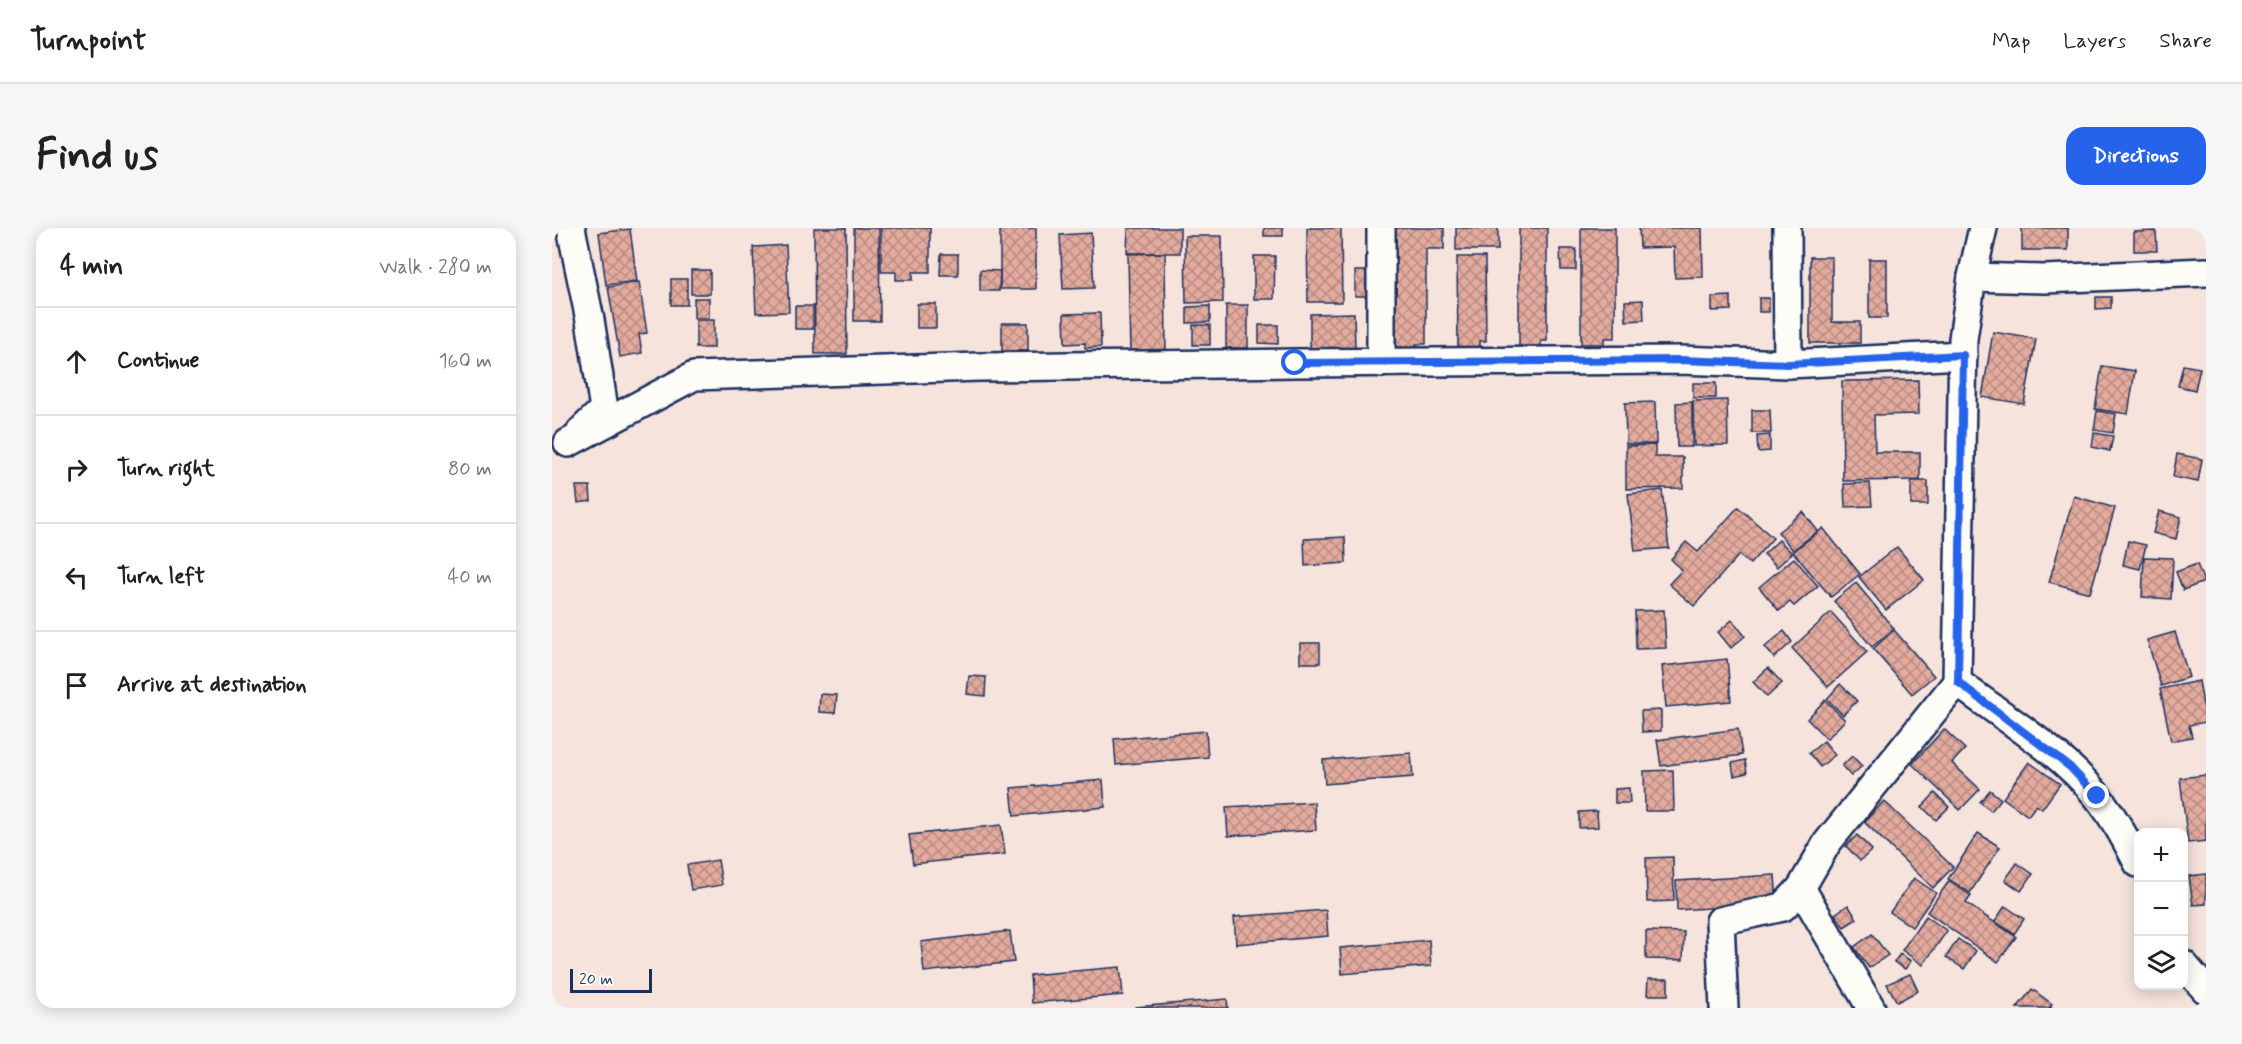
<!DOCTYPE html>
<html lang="en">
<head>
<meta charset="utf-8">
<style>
  body { margin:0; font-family:Mynerve,sans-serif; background:#f6f6f6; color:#202124 }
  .controls { position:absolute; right:18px; bottom:18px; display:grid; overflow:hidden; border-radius:12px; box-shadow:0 3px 15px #0003 }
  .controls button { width:54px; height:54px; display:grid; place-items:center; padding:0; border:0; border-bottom:2px solid #e0e0e0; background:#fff; color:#202124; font:30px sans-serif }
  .scale { position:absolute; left:18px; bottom:15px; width:82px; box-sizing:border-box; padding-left:6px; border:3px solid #1b2f5e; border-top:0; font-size:16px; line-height:21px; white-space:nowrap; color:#1b2f5e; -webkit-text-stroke:4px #fdfcf7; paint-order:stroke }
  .stop { position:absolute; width:18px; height:18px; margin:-14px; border:4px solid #2563eb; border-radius:50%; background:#fff }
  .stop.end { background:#2563eb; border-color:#fff; box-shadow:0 2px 6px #0008 }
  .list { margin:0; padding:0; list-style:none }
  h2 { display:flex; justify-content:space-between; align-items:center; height:78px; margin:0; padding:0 24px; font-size:26px }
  h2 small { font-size:20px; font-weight:400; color:#757577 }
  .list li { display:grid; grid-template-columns:39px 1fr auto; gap:18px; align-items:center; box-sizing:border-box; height:108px; padding:0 24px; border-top:2px solid #e0e0e0 }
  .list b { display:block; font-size:22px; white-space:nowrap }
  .list em { font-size:20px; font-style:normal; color:#757577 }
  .icon { flex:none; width:33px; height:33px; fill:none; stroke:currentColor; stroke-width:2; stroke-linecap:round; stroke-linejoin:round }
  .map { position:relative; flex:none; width:1654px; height:780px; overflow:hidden; border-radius:18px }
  header { display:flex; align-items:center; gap:36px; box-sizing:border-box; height:84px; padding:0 30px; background:#fff; border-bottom:2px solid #e0e0e0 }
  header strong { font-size:28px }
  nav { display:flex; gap:33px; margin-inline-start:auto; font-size:21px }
  .intro { display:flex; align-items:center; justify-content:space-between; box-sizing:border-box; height:144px; padding:0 36px }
  h1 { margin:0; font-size:42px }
  .button { padding:15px 27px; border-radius:18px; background:#2563eb; color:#fff; font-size:21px; font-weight:700 }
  main { display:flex; gap:36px; padding:0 36px }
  aside { flex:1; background:#fff; border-radius:18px; box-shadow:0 3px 15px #0003 }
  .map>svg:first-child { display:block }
  .building { fill:url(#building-cross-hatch); stroke:#1b2f5e; stroke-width:1.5 }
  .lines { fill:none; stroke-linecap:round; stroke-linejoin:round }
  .minor-casing { stroke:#1b2f5e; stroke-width:32 }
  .minor { stroke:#fdfcf7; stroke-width:27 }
  .route { stroke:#2563eb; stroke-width:8 }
</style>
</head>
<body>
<header>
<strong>Turnpoint</strong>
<nav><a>Map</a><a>Layers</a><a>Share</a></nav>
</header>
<div class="intro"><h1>Find us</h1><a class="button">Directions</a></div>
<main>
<aside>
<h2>4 min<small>Walk · 280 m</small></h2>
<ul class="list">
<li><svg class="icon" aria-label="ahead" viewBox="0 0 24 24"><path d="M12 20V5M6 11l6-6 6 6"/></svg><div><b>Continue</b></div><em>160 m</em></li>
<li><svg class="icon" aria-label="right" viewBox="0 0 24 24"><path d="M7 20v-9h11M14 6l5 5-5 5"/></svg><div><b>Turn right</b></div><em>80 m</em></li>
<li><svg class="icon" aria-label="left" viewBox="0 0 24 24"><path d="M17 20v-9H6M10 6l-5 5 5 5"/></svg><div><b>Turn left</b></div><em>40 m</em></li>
<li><svg class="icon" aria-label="arrive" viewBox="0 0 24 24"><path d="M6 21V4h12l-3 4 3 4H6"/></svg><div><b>Arrive at destination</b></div></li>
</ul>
</aside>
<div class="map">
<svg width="1654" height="780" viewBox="0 0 1654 780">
  <defs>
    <pattern id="building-cross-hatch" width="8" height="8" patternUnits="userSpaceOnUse" patternTransform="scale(1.5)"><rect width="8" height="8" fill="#e3aa9d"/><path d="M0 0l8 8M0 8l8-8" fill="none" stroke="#b78b83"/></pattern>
  </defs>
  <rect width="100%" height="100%" fill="#f5e3dc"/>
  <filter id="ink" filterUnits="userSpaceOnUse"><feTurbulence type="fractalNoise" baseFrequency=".0167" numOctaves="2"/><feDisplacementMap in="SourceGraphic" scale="12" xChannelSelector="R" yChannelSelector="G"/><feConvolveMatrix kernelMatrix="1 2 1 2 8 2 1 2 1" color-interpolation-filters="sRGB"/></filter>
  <g filter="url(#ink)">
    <!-- building -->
    <g class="building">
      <polygon points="262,0 294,0 295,126 263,126"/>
      <polygon points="302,0 327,0 328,93 302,93"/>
      <polygon points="329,0 378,0 378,44 361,44 361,52 344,52 344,44 329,44"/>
      <rect x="448" y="0" width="36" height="61"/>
      <polygon points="576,0 628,0 628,25 575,25"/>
      <rect x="712" y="0" width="19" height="8"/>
      <polygon points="755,0 789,0 790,74 756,74"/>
      <polygon points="839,0 892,0 892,21 874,21 874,116 864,116 864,121 839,121"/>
      <rect x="904" y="0" width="42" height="22"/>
      <polygon points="967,0 995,0 995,113 989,113 989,119 967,119"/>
      <polygon points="1029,0 1063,0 1063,110 1052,110 1052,116 1029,116"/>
      <polygon points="1087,0 1150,0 1151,49 1123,50 1122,19 1088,20"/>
      <rect x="1470" y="0" width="46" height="22"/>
      <polygon points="78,1 85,53 54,57 47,5"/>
      <polygon points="1604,3 1605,23 1582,23 1582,4"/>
      <polygon points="539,5 542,60 511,61 508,7"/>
      <polygon points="633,8 670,8 671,74 634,75"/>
      <polygon points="234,17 237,84 204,85 201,19"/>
      <polygon points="1008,21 1024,21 1024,42 1009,42"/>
      <polygon points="613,25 614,125 578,126 576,26"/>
      <polygon points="389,26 406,26 406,47 388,47"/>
      <polygon points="702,28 723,28 722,71 702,71"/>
      <polygon points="905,29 933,29 934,113 928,113 928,121 906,121"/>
      <polygon points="1258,29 1280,29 1280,94 1308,94 1308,115 1258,115"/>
      <rect x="1317" y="31" width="18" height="59"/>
      <rect x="139" y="42" width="19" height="24"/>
      <polygon points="428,42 448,43 447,63 428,63"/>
      <rect x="803" y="43" width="17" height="25"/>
      <rect x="119" y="51" width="16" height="26"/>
      <polygon points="87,54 95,105 87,106 90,125 68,129 56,59"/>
      <polygon points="1179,68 1179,82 1160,83 1160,69"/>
      <polygon points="1544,69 1559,69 1559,80 1544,81"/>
      <rect x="142" y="70" width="15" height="20"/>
      <rect x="1207" y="70" width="10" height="14"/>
      <polygon points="1091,72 1092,92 1074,93 1073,73"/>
      <rect x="365" y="76" width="19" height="24"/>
      <rect x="674" y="77" width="22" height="43"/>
      <rect x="243" y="78" width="18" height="23"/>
      <polygon points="658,78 658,94 635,95 635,79"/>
      <polygon points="548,85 549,119 533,120 533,115 513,116 512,86"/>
      <polygon points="802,85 803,120 758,121 758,86"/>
      <rect x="144" y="92" width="18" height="28"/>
      <rect x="450" y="95" width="26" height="28"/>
      <rect x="641" y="97" width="17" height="20"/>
      <polygon points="707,97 726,97 726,116 707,115"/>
      <polygon points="1441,104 1484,111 1472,176 1430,169"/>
      <polygon points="1631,137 1648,140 1643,162 1626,158"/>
      <polygon points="1550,138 1583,143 1576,186 1543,181"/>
      <polygon points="1366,152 1367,186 1322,187 1323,224 1368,224 1368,252 1291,253 1290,153"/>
      <rect x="1141" y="155" width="23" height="15"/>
      <polygon points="1175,172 1176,217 1142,218 1141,173"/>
      <polygon points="1103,174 1104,216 1074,216 1073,175"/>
      <polygon points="1140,174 1140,219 1125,219 1124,175"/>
      <polygon points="1200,182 1218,182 1219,205 1200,205"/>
      <polygon points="1545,183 1564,186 1561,205 1542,202"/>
      <polygon points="1542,205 1561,208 1558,223 1540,219"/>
      <polygon points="1218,207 1218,223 1206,224 1205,208"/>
      <polygon points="1103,217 1103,229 1131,229 1131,260 1074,261 1074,218"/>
      <polygon points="1625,226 1650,231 1646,254 1621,249"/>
      <rect x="1359" y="253" width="17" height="24"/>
      <polygon points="1318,255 1320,278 1293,279 1292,256"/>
      <polygon points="24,258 38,258 39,273 26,275"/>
      <polygon points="1110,262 1117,320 1083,323 1076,266"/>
      <polygon points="1522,268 1563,280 1538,365 1497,354"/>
      <polygon points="1186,279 1221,310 1198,336 1187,327 1142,378 1117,356 1130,342 1119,331 1134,314 1146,324"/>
      <polygon points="1607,283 1629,289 1624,311 1601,305"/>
      <polygon points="1251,284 1266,303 1241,322 1226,304"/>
      <polygon points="1271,300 1308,346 1279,369 1241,324"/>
      <polygon points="793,309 794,335 753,338 752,311"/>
      <polygon points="1227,312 1240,325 1225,339 1212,326"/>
      <polygon points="1576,313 1594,317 1588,341 1571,337"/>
      <polygon points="1345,319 1372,352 1334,382 1307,349"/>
      <polygon points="1592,329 1621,330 1619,371 1590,369"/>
      <polygon points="1242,330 1266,358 1242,378 1238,374 1227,383 1207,359"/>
      <polygon points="1645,336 1652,354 1631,362 1624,344"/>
      <polygon points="1304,355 1342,401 1320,419 1282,373"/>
      <polygon points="1112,382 1114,420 1084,421 1083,383"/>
      <polygon points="1279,384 1315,424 1276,459 1240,420"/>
      <polygon points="1180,392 1193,408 1179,420 1166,404"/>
      <polygon points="1342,402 1382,448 1360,466 1321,421"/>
      <polygon points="1232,403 1240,414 1222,430 1213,419"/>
      <polygon points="1623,404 1637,449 1609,458 1595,412"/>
      <rect x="748" y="415" width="20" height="20"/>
      <polygon points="1175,431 1179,473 1114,479 1110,438"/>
      <polygon points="1216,440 1230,455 1215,469 1201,454"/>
      <polygon points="417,448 434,449 433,468 415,466"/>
      <polygon points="1647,453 1654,494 1637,497 1640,509 1619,513 1608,461"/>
      <polygon points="1288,456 1305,473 1291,487 1275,471"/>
      <polygon points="268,466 285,467 283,485 267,484"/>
      <polygon points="1273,472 1293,492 1275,511 1255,491"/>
      <polygon points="1109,482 1109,503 1090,504 1089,483"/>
      <polygon points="1186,501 1190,527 1109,538 1105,512"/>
      <polygon points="1392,501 1413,521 1400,535 1428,561 1408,582 1360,536"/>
      <polygon points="654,503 656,529 564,537 562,511"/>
      <polygon points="1272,513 1283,527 1268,539 1257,525"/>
      <polygon points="859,525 861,549 773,556 771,532"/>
      <polygon points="1300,528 1310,538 1299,548 1290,538"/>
      <polygon points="1193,532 1195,545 1182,548 1180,535"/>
      <polygon points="1477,534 1508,556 1490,581 1484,577 1476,588 1451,570"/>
      <polygon points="1121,542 1122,583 1093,583 1092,543"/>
      <polygon points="1654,547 1654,613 1636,615 1628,550"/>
      <polygon points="551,552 553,579 462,588 459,560"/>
      <polygon points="1077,560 1078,575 1063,575 1063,561"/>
      <polygon points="1438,562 1449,571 1439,583 1428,574"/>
      <polygon points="1383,565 1397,579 1384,592 1370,579"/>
      <polygon points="1332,573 1401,639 1381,660 1312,594"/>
      <polygon points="762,574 764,602 676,608 674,579"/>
      <polygon points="1045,583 1046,599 1027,600 1027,584"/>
      <polygon points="449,597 453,626 361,636 357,607"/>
      <polygon points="1426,605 1448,619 1418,665 1396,651"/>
      <polygon points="1305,607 1320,622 1308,633 1294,618"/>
      <polygon points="1121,629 1122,673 1095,674 1094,630"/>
      <polygon points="166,632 170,657 139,662 135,637"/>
      <polygon points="1465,635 1481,646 1469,663 1453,652"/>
      <polygon points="1654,646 1654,676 1641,677 1637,648"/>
      <polygon points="1223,647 1225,676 1125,682 1124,653"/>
      <polygon points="1362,650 1384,665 1360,699 1338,684"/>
      <polygon points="1397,653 1419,668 1414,675 1464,709 1446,734 1375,684"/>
      <polygon points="1296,677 1305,691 1292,699 1283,686"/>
      <polygon points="1453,678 1472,691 1462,706 1443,693"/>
      <polygon points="774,682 776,708 684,716 682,689"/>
      <polygon points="1374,688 1395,703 1371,737 1350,722"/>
      <polygon points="458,703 462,734 372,744 369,714"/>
      <polygon points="1094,703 1132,704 1131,732 1094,731"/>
      <polygon points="1320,706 1336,727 1317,740 1302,719"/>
      <polygon points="1406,711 1424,723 1412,741 1394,729"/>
      <polygon points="877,712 879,738 790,746 788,720"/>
      <polygon points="1348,726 1359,733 1353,741 1342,734"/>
      <polygon points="568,739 571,767 480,775 478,747"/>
      <polygon points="1358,746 1366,763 1345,774 1335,756"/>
      <polygon points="1096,751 1116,751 1116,767 1095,767"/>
      <polygon points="1480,761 1500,776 1498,779 1500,780 1465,780"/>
      <polygon points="675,771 676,780 584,780 584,779"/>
    </g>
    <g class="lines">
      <defs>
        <g id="minor">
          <polyline points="19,0 38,92 52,181 29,203"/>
          <polyline points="829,0 829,135"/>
          <polyline points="1235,0 1236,136"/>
          <polyline points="1420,49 1493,51 1654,44"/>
          <polyline points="16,215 142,148 428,139 743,135 1128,132 1236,136 1411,127"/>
          <path d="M 1405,454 C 1451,489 1510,524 1545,568 C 1562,589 1574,612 1586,635"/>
          <polyline points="1249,660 1319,780"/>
          <polyline points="1632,737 1653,761"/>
          <polyline points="1172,780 1168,693 1231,679 1249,660 1275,615 1405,454 1411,111 1420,49 1431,0"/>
        </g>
      </defs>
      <!-- minor casing -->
      <use href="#minor" class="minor-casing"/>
      <!-- minor -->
      <use href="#minor" class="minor"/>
    </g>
  </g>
  <g class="lines" filter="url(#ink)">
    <!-- route -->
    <polyline class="route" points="743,135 1128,132 1236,136 1411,127 1406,454 1518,539 1545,568"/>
  </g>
</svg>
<div class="controls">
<button>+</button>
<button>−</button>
<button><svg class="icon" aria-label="layers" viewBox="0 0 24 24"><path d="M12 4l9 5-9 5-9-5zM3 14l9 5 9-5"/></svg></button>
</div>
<div class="scale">20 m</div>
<div class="stop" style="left:743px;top:135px"></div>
<div class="stop end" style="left:1545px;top:568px"></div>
</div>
</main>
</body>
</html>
